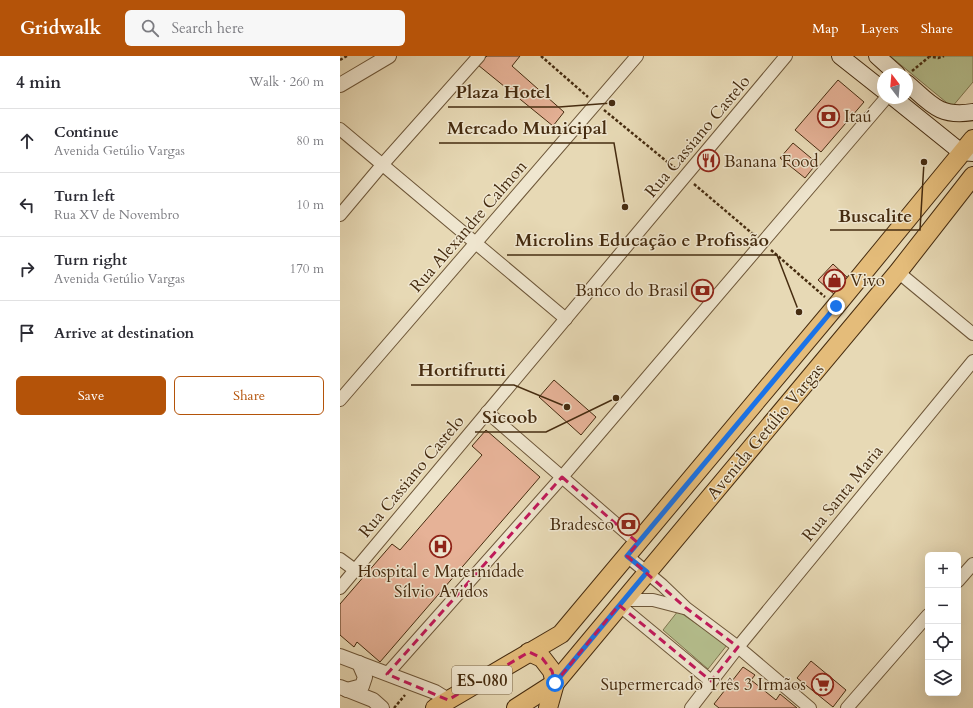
<!DOCTYPE html>
<html lang="en">
<head>
<meta charset="utf-8">
<style>
  body { margin:0; font-family:Cardo,serif; background:#f7f7f7; color:#2b2b33 }
  .controls { position:absolute; right:12px; bottom:12px; display:grid; overflow:hidden; border-radius:6px; box-shadow:0 4px 16px #0002 }
  .controls button { width:36px; height:36px; display:grid; place-items:center; padding:0; border:0; border-bottom:1px solid #e1e1e2; background:#fff; color:#2b2b33; font:20px sans-serif }
  .compass { position:absolute; left:537px; top:12px; width:36px; height:36px; border-radius:50%; background:#fff; box-shadow:0 4px 16px #0002; rotate:344deg }
  .stop { position:absolute; width:12px; height:12px; margin:-9px; border:3px solid #1a73e8; border-radius:50%; background:#fff }
  .stop.end { background:#1a73e8; border-color:#fff; box-shadow:0 1px 4px #0008 }
  .list { margin:0; padding:0; list-style:none }
  h2 { display:flex; justify-content:space-between; align-items:center; height:52px; margin:0; padding:0 16px; font-size:17px }
  h2 small { font-size:13px; font-weight:400; color:#7c7c81 }
  .list li { display:grid; grid-template-columns:26px 1fr auto; gap:12px; align-items:center; box-sizing:border-box; height:64px; padding:0 16px; border-top:1px solid #e1e1e2 }
  .list b { display:block; font-size:15px; white-space:nowrap }
  .list p { margin:0; font-size:13px; white-space:nowrap; color:#7c7c81 }
  .list em { font-size:13px; font-style:normal; color:#7c7c81 }
  .actions { display:flex; gap:8px; padding:12px 16px }
  .actions a { flex:1; padding:9px 0; border:1px solid #b45309; border-radius:6px; text-align:center; font-size:14px; color:#b45309 }
  .actions .main { background:#b45309; color:#fff }
  .icon { flex:none; width:22px; height:22px; fill:none; stroke:currentColor; stroke-width:2; stroke-linecap:round; stroke-linejoin:round }
  .map { position:relative; flex:none; width:633px; height:652px; overflow:hidden }
  header { display:flex; align-items:center; gap:24px; box-sizing:border-box; height:56px; padding:0 20px; background:#b45309; color:#fff }
  header strong { font-size:19px }
  nav { display:flex; gap:22px; margin-inline-start:auto; font-size:14px }
  .search { width:280px; height:36px; background:#f7f7f7; display:flex; align-items:center; gap:10px; box-sizing:border-box; padding:0 14px; border-radius:6px; color:#7c7c81; font-size:15px }
  main { display:flex }
  aside { flex:1; background:#fff }
  .map>svg:first-child { display:block }
  .green { fill:#b5bf8e; stroke:#7e764f }
  .building { fill:#e6b297; stroke:#462c10 }
  .lines { fill:none; stroke-linecap:round; stroke-linejoin:round }
  .minor-casing { stroke:#6e5739; stroke-width:14 }
  .tertiary-casing { stroke:#6e5739; stroke-width:16 }
  .secondary-casing { stroke:#462c10; stroke-width:18 }
  .primary-casing { stroke:#462c10; stroke-width:20 }
  .path { stroke:#462c10; stroke-width:2.5; stroke-dasharray:3 2; stroke-linecap:butt }
  .minor { stroke:#efe6cf; stroke-width:12 }
  .tertiary { stroke:#efe6cf; stroke-width:14 }
  .secondary { stroke:#efe6cf; stroke-width:16 }
  .primary { stroke:#e4bc7a; stroke-width:18 }
  .route { stroke:#1a73e8; stroke-width:5 }
  .marked { fill:none; stroke:#c2185b; stroke-width:3; stroke-dasharray:8 5; stroke-linejoin:round }
  .labels { text-anchor:middle; stroke-width:3; stroke-linejoin:round; paint-order:stroke }
  .shield { fill:#efe6cf; stroke:#796449; stroke-width:1 }
  .shield-label { font-size:16px; font-weight:bold; fill:#462c10 }
  .poi-label { font-size:17px; fill:#462c10; stroke:#efe6cf; text-anchor:start }
  .street-label { font-size:17px; fill:#462c10; stroke:#efe6cf }
  .leader { fill:none; stroke:#462c10; stroke-width:1.5 }
  .callout-dot { fill:#462c10; stroke:#efe6cf; stroke-width:1.5 }
  .callout-label { font-size:18px; text-anchor:middle; font-weight:bold; fill:#462c10; stroke:#efe6cf; stroke-width:3; stroke-linejoin:round; paint-order:stroke }
</style>
</head>
<body>
<header>
<strong>Gridwalk</strong>
<div class="search"><svg class="icon" aria-label="search" viewBox="0 0 24 24"><circle cx="10" cy="10" r="6"/><path d="M15 15l6 6"/></svg>Search here</div>
<nav><a>Map</a><a>Layers</a><a>Share</a></nav>
</header>
<main>
<aside>
<h2>4 min<small>Walk · 260 m</small></h2>
<ul class="list">
<li><svg class="icon" aria-label="ahead" viewBox="0 0 24 24"><path d="M12 20V5M6 11l6-6 6 6"/></svg><div><b>Continue</b><p>Avenida Getúlio Vargas</p></div><em>80 m</em></li>
<li><svg class="icon" aria-label="left" viewBox="0 0 24 24"><path d="M17 20v-9H6M10 6l-5 5 5 5"/></svg><div><b>Turn left</b><p>Rua XV de Novembro</p></div><em>10 m</em></li>
<li><svg class="icon" aria-label="right" viewBox="0 0 24 24"><path d="M7 20v-9h11M14 6l5 5-5 5"/></svg><div><b>Turn right</b><p>Avenida Getúlio Vargas</p></div><em>170 m</em></li>
<li><svg class="icon" aria-label="arrive" viewBox="0 0 24 24"><path d="M6 21V4h12l-3 4 3 4H6"/></svg><div><b>Arrive at destination</b></div></li>
</ul>
<div class="actions"><a class="main">Save</a><a>Share</a></div>
</aside>
<div class="map">
<svg width="633" height="652" viewBox="0 0 633 652">
  <rect width="100%" height="100%" fill="#e7d9b5"/>
  <filter id="stains"><feTurbulence type="fractalNoise" baseFrequency=".005" numOctaves="4"/><feColorMatrix values="0 0 0 0 .2 0 0 0 0 .09 0 0 0 0 .02 0 0 0 .5 -.17"/></filter>
  <radialGradient id="worn" r=".72"><stop offset=".6" stop-color="#630" stop-opacity="0"/><stop offset="1" stop-color="#630" stop-opacity=".3"/></radialGradient>
  <!-- green -->
  <g class="green">
    <polygon points="550,0 633,0 633,26 612,51"/>
    <polygon points="338,555 387,589 368,613 323,574"/>
  </g>
  <!-- building -->
  <g class="building">
    <polygon points="147,0 180,0 172,10 224,56 213,70 138,9"/>
    <polygon points="498,24 524,46 481,96 455,74"/>
    <polygon points="453,87 477,107 465,122 440,102"/>
    <polygon points="493,208 509,223 495,239 478,224"/>
    <polygon points="214,324 256,361 241,379 199,341"/>
    <polygon points="146,374 200,421 40,606 17,586 14,591 0,579 0,548 52,488 60,494 142,399 132,390"/>
    <polygon points="471,605 506,634 493,651 457,622"/>
    <polygon points="403,611 415,619 411,624 436,644 440,638 457,652 379,652 374,648"/>
  </g>
  <g class="lines">
    <defs>
      <g id="minor">
        <polyline points="0,73 226,263"/>
        <polyline points="0,159 42,109 139,0"/>
        <polyline points="558,216 633,278"/>
        <polyline points="0,344 297,0"/>
        <polyline points="147,356 298,487"/>
        <polyline points="287,500 322,529 346,552 398,591 470,652"/>
        <polyline points="0,503 15,514"/>
        <polyline points="618,525 633,508"/>
        <polyline points="0,532 446,0"/>
        <polyline points="283,544 313,544 344,552"/>
        <polyline points="279,549 371,625"/>
        <polyline points="47,618 222,421 546,42"/>
        <polyline points="351,652 398,591 633,305"/>
        <polyline points="507,652 588,559"/>
      </g>
      <g id="tertiary">
        <polyline points="0,29 49,0"/>
        <polyline points="0,600 95,636 108,644"/>
        <polyline points="0,631 33,644 42,652"/>
        <polyline points="7,634 22,630 25,621 19,607"/>
      </g>
      <g id="secondary">
        <polyline points="500,0 543,34"/>
        <polyline points="537,0 557,18"/>
        <path d="M 567,27 C 590,47 599,62 633,56"/>
        <polyline points="554,42 621,96 633,97"/>
      </g>
      <g id="primary">
        <polyline points="189,596 202,602 212,615 215,627 208,652"/>
        <polyline points="95,652 221,578 496,250 633,83"/>
        <polyline points="176,652 215,627 558,216 633,120"/>
      </g>
    </defs>
    <!-- minor casing -->
    <use href="#minor" class="minor-casing"/>
    <!-- tertiary casing -->
    <use href="#tertiary" class="tertiary-casing"/>
    <!-- secondary casing -->
    <use href="#secondary" class="secondary-casing"/>
    <!-- primary casing -->
    <use href="#primary" class="primary-casing"/>
    <!-- path -->
    <g class="path">
      <polyline points="201,0 248,41"/>
      <polyline points="588,0 598,2 604,0"/>
      <polyline points="0,4 7,0"/>
      <polyline points="572,15 589,1"/>
      <polyline points="264,54 336,113"/>
      <polyline points="354,128 414,179"/>
      <polyline points="431,194 485,241"/>
      <polyline points="54,652 65,639"/>
    </g>
    <!-- minor -->
    <use href="#minor" class="minor"/>
    <!-- tertiary -->
    <use href="#tertiary" class="tertiary"/>
    <!-- secondary -->
    <use href="#secondary" class="secondary"/>
    <!-- primary -->
    <use href="#primary" class="primary"/>
  </g>
  <g class="lines">
    <!-- route -->
    <polyline class="route" points="215,627 307,516 287,500 496,250"/>
  </g>
  <!-- marked area -->
  <path class="marked" d="M 222,421 L 298,487 L 287,500 L 346,552 L 398,591 L 371,625 L 279,549 L 215,627 L 212,615 L 202,602 L 189,596 L 108,644 L 47,618 Z"/>
  <!-- icons -->
  <defs>
    <symbol id="bank-ring" viewBox="-11 -11 22 22"><circle r="9.5" fill="#efe6cf" stroke="#8f2418" stroke-width="1.5"/><path d="M-6-4H6V4H-6ZM0-2.3a2.3 2.3 0 1 0 0 4.6a2.3 2.3 0 1 0 0-4.6Z" fill="#8f2418"/></symbol>
    <symbol id="restaurant-ring" viewBox="-11 -11 22 22"><circle r="9.5" fill="#efe6cf" stroke="#8f2418" stroke-width="1.5"/><path d="M-5-6h1v4h1v-4h1v4h1v-4h1v5L-1.5 .5V6h-2V.5L-5-1ZM5-6V6H3V1.5H1.5Q1.5-4 5-6Z" fill="#8f2418"/></symbol>
    <symbol id="shop-ring" viewBox="-11 -11 22 22"><circle r="9.5" fill="#efe6cf" stroke="#8f2418" stroke-width="1.5"/><path d="M-5-2.5h2.3a2.7 3.5 0 0 1 5.4 0H5L5.5 6h-11ZM-1.5-2.5h3a1.5 2.3 0 0 0-3 0Z" fill="#8f2418"/></symbol>
    <symbol id="hospital-ring" viewBox="-11 -11 22 22"><circle r="9.5" fill="#efe6cf" stroke="#8f2418" stroke-width="1.5"/><path d="M-5-5h3v3.5h4V-5h3V5h-3V1.5h-4V5h-3Z" fill="#8f2418"/></symbol>
    <symbol id="supermarket-ring" viewBox="-11 -11 22 22"><circle r="9.5" fill="#efe6cf" stroke="#8f2418" stroke-width="1.5"/><path d="M-6-5.5h2.5l.6 2H6L4.5 2H-2.5L-4.4-4H-6ZM-1.5 3.2a1.3 1.3 0 1 0 .1 0ZM3 3.2a1.3 1.3 0 1 0 .1 0Z" fill="#8f2418"/></symbol>
  </defs>
  <g fill-rule="evenodd">
    <use href="#bank-ring" x="476" y="48" width="25" height="25"/>
    <use href="#restaurant-ring" x="356" y="92" width="25" height="25"/>
    <use href="#shop-ring" x="482" y="212" width="25" height="25"/>
    <use href="#bank-ring" x="350" y="222" width="25" height="25"/>
    <use href="#bank-ring" x="276" y="456" width="25" height="25"/>
    <use href="#hospital-ring" x="88" y="478" width="25" height="25"/>
    <use href="#supermarket-ring" x="470" y="616" width="25" height="25"/>
  </g>
  <g class="labels">
    <!-- shield labels -->
    <rect class="shield" x="112" y="610" width="60" height="28" rx="3"/>
    <g class="shield-label">
      <text x="142" y="630">ES-080</text>
    </g>
    <!-- poi labels -->
    <g class="poi-label">
      <text x="504" y="66">Itaú</text>
      <text x="384" y="111">Banana Food</text>
      <text x="510" y="230">Vivo</text>
      <text x="348" y="240" text-anchor="end">Banco do Brasil</text>
      <text x="274" y="474" text-anchor="end">Bradesco</text>
      <text x="101" y="521" text-anchor="middle">Hospital e Maternidade<tspan x="101" dy="20">Sílvio Avidos</tspan></text>
      <text x="466" y="634" text-anchor="end">Supermercado Três 3 Irmãos</text>
    </g>
    <!-- street labels -->
    <g class="street-label">
      <text transform="translate(357 80) rotate(-50)" y="6">Rua Cassiano Castelo</text>
      <text transform="translate(128 170) rotate(-49)" y="6">Rua Alexandre Calmon</text>
      <text transform="translate(425 375) rotate(-50)" y="6">Avenida Getúlio Vargas</text>
      <text transform="translate(71 420) rotate(-50)" y="6">Rua Cassiano Castelo</text>
      <text transform="translate(502 437) rotate(-51)" y="6">Rua Santa Maria</text>
    </g>
  </g>
  <!-- callouts -->
  <path class="leader" d="M272 47L219 51H108M285 151L274 87H99M584 106L580 174H490M459 256L437 199H167M227 351L174 329H71M276 342L206 376H135"/>
  <g class="callout-dot">
    <circle cx="272" cy="47" r="4"/>
    <circle cx="285" cy="151" r="4"/>
    <circle cx="584" cy="106" r="4"/>
    <circle cx="459" cy="256" r="4"/>
    <circle cx="227" cy="351" r="4"/>
    <circle cx="276" cy="342" r="4"/>
  </g>
  <g class="callout-label">
    <text x="163" y="42">Plaza Hotel</text>
    <text x="187" y="78">Mercado Municipal</text>
    <text x="535" y="166">Buscalite</text>
    <text x="302" y="190">Microlins Educação e Profissão</text>
    <text x="122" y="320">Hortifrutti</text>
    <text x="170" y="367">Sicoob</text>
  </g>
  <rect width="100%" height="100%" filter="url(#stains)"/>
  <rect width="100%" height="100%" fill="url(#worn)"/>
</svg>
<div class="controls">
<button>+</button>
<button>−</button>
<button><svg class="icon" aria-label="locate" viewBox="0 0 24 24"><circle cx="12" cy="12" r="6"/><path d="M12 2v4M12 18v4M2 12h4M18 12h4"/></svg></button>
<button><svg class="icon" aria-label="layers" viewBox="0 0 24 24"><path d="M12 4l9 5-9 5-9-5zM3 14l9 5 9-5"/></svg></button>
</div>
<svg class="compass" viewBox="-18 -18 36 36"><path d="M0-13l5 13h-10z" fill="#e53935"/><path d="M0 13l5-13h-10z" fill="#7c7c81"/></svg>
<div class="stop" style="left:215px;top:627px"></div>
<div class="stop end" style="left:496px;top:250px"></div>
</div>
</main>
</body>
</html>
